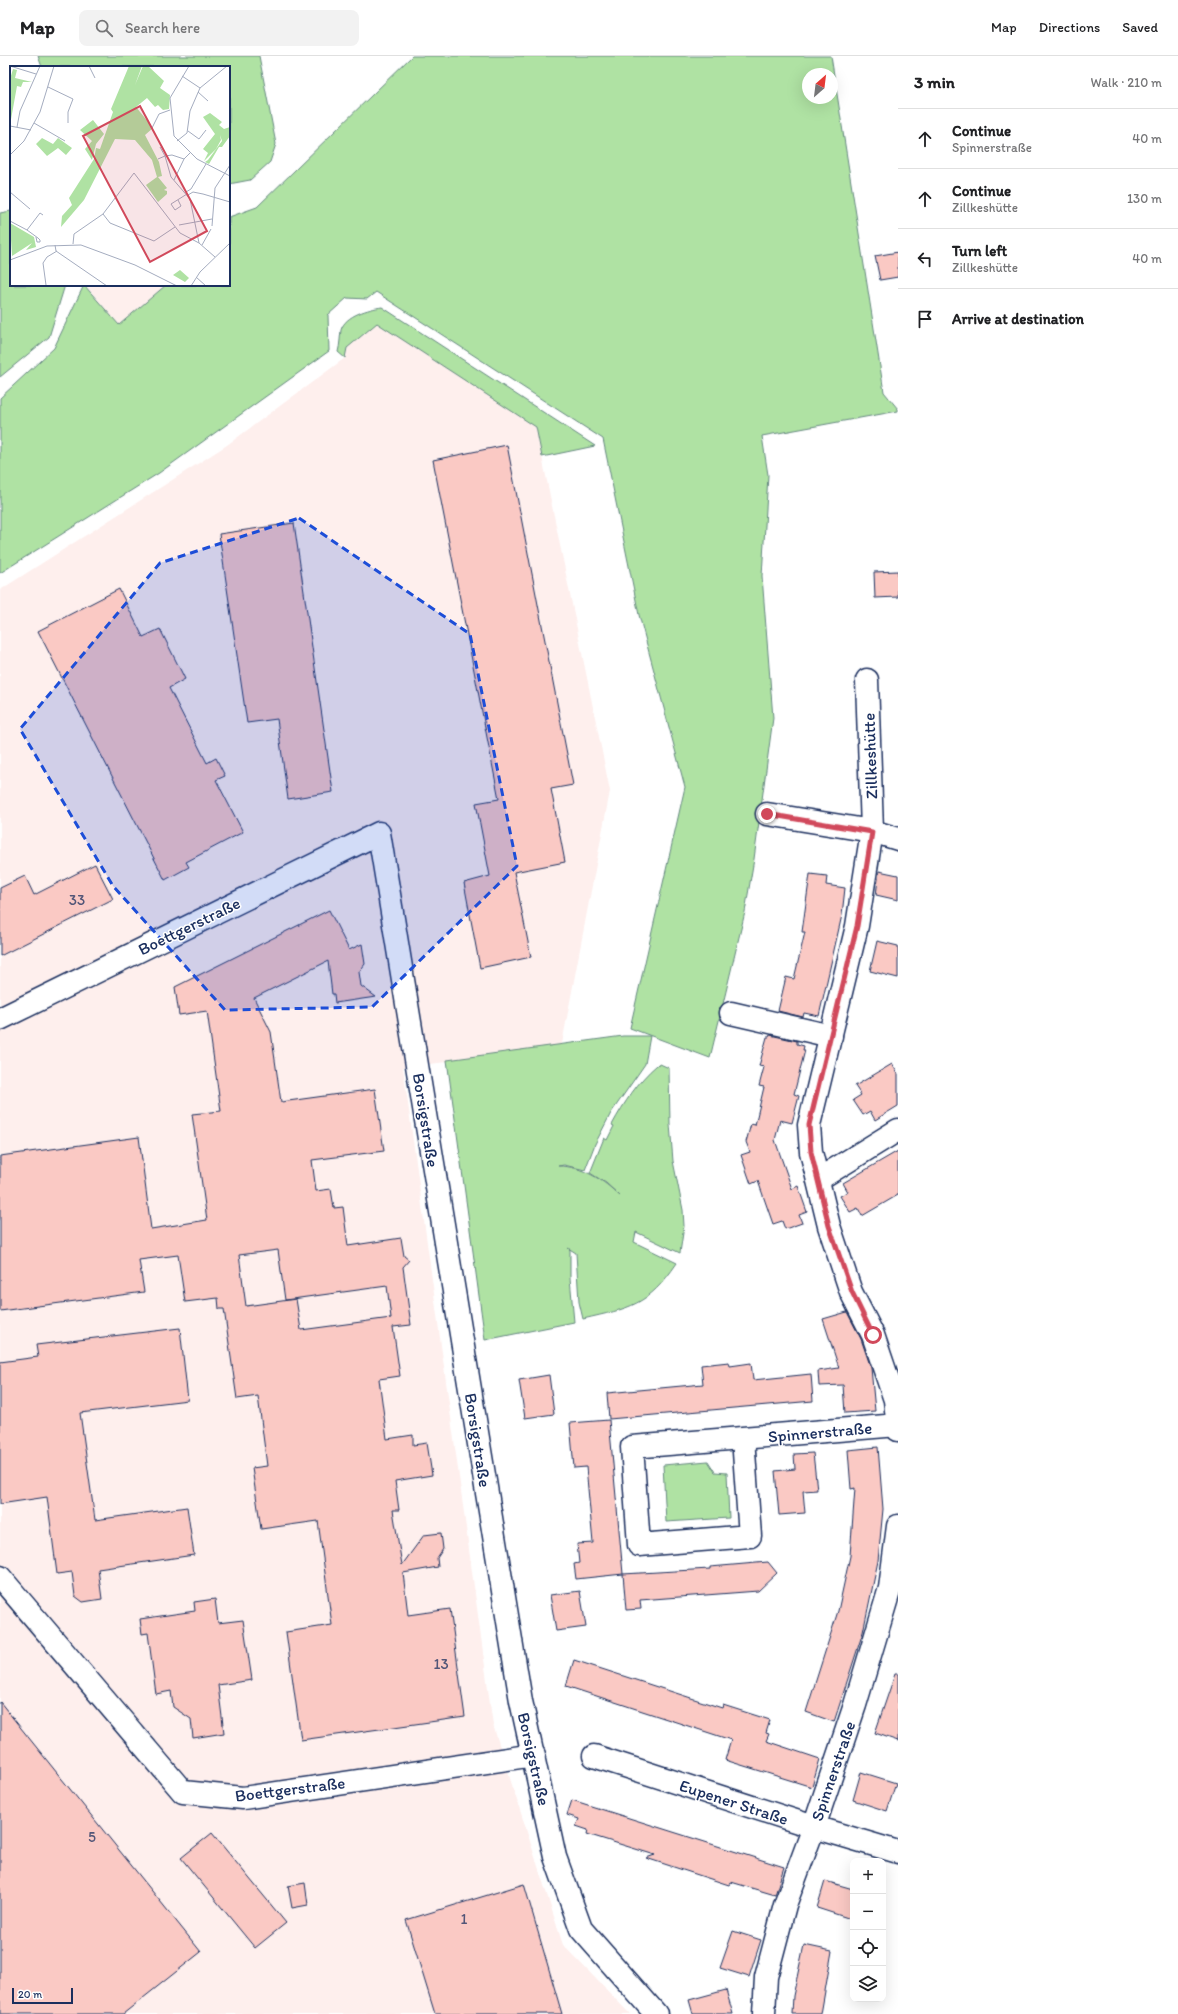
<!DOCTYPE html>
<html lang="en">
<head>
<meta charset="utf-8">
<style>
  body { margin:0; font-family:Itim,sans-serif; background:#f2f2f2; color:#202124 }
  .controls { position:absolute; right:12px; bottom:12px; display:grid; overflow:hidden; border-radius:8px; box-shadow:0 4px 16px #0002 }
  .controls button { width:36px; height:36px; display:grid; place-items:center; padding:0; border:0; border-bottom:1px solid #e0e0e0; background:#fff; color:#202124; font:20px sans-serif }
  .compass { position:absolute; left:802px; top:12px; width:36px; height:36px; border-radius:50%; background:#fff; box-shadow:0 4px 16px #0002; rotate:28deg }
  .scale { position:absolute; left:12px; bottom:10px; width:61px; box-sizing:border-box; padding-left:4px; border:2px solid #1b2f5e; border-top:0; font-size:11px; line-height:14px; white-space:nowrap; color:#1b2f5e; -webkit-text-stroke:3px #fff; paint-order:stroke }
  .stop { position:absolute; width:12px; height:12px; margin:-9px; border:3px solid #d1495b; border-radius:50%; background:#fff }
  .stop.end { background:#d1495b; border-color:#fff; box-shadow:0 1px 4px #0008 }
  .list { margin:0; padding:0; list-style:none }
  h2 { display:flex; justify-content:space-between; align-items:center; height:52px; margin:0; padding:0 16px; font-size:17px }
  h2 small { font-size:13px; font-weight:400; color:#757577 }
  .list li { display:grid; grid-template-columns:26px 1fr auto; gap:12px; align-items:center; box-sizing:border-box; height:60px; padding:0 16px; border-top:1px solid #e0e0e0 }
  .list b { display:block; font-size:15px; white-space:nowrap }
  .list p { margin:0; font-size:13px; white-space:nowrap; color:#757577 }
  .list em { font-size:13px; font-style:normal; color:#757577 }
  .icon { flex:none; width:22px; height:22px; fill:none; stroke:currentColor; stroke-width:2; stroke-linecap:round; stroke-linejoin:round }
  .map { position:relative; flex:none; width:898px; height:1958px; overflow:hidden }
  header { display:flex; align-items:center; gap:24px; box-sizing:border-box; height:56px; padding:0 20px; background:#fff; border-bottom:1px solid #e0e0e0 }
  header strong { font-size:19px }
  nav { display:flex; gap:22px; margin-inline-start:auto; font-size:14px }
  .search { width:280px; height:36px; background:#f2f2f2; display:flex; align-items:center; gap:10px; box-sizing:border-box; padding:0 14px; border-radius:8px; color:#757577; font-size:15px }
  main { display:flex }
  aside { flex:1; background:#fff }
  .map>svg:first-child { display:block }
  .built { fill:#feefed }
  .green { fill:#afe2a3; stroke:#658880; fill-rule:evenodd }
  .building { fill:#fac9c4; stroke:#1b2f5e; fill-rule:evenodd }
  .lines { fill:none; stroke-linecap:round; stroke-linejoin:round }
  .street-casing { stroke:#1b2f5e; stroke-width:25 }
  .street { stroke:#fff; stroke-width:22 }
  .route { stroke:#d1495b; stroke-width:5 }
  .marked { fill:#1d4ed8; fill-opacity:0.2; stroke:#1d4ed8; stroke-width:3; stroke-dasharray:8 5; stroke-linejoin:round }
  .labels { text-anchor:middle; stroke-width:3; stroke-linejoin:round; paint-order:stroke }
  .number-label { font-size:15px; fill:#535678 }
  .street-label { font-size:17px; fill:#1b2f5e; stroke:#fff }
  .inset-road { fill:none; stroke:#a4acbf; stroke-width:1 }
  .view { fill:#d1495b; fill-opacity:0.15; stroke:#d1495b; stroke-width:2 }
  .inset-edge { fill:none; stroke:#1b2f5e; stroke-width:2 }
</style>
</head>
<body>
<header>
<strong>Map</strong>
<div class="search"><svg class="icon" aria-label="search" viewBox="0 0 24 24"><circle cx="10" cy="10" r="6"/><path d="M15 15l6 6"/></svg>Search here</div>
<nav><a>Map</a><a>Directions</a><a>Saved</a></nav>
</header>
<main>
<div class="map">
<svg width="898" height="1958" viewBox="0 0 898 1958">
  <rect width="100%" height="100%" fill="#fff"/>
  <filter id="ink" filterUnits="userSpaceOnUse"><feTurbulence type="fractalNoise" baseFrequency=".025" numOctaves="2"/><feDisplacementMap in="SourceGraphic" scale="8" xChannelSelector="R" yChannelSelector="G"/><feConvolveMatrix kernelMatrix="1 2 1 2 8 2 1 2 1" color-interpolation-filters="sRGB"/></filter>
  <g filter="url(#ink)">
    <!-- built -->
    <g class="built">
      <polygon points="85,229 166,229 119,269"/>
      <polygon points="377,267 536,371 610,735 561,993 403,1011 493,1669 563,1889 630,1958 0,1958 0,534 227,389 345,302 347,292"/>
    </g>
    <!-- green -->
    <g class="green">
      <polygon points="38,0 259,0 276,88 270,106 250,124 229,128 229,11 42,11"/>
      <path d="M 412,0 L 831,0 L 884,336 L 898,353 L 898,355 L 762,380 L 768,419 L 762,520 L 773,662 L 754,803 L 745,856 L 710,1002 L 630,972 L 685,731 L 639,559 L 603,383 L 376,236 L 367,243 L 347,242 L 328,259 L 329,295 L 159,417 L 0,517 L 0,342 L 54,292 L 84,229 L 119,269 L 166,229 L 229,229 L 229,161 L 257,151 ZM 808,18 L 832,18 L 832,42 L 808,42 Z"/>
      <polygon points="11,155 11,229 65,229 49,281 0,321 0,157"/>
      <path d="M 382,251 L 595,390 L 542,401 L 536,371 L 377,267 L 347,292 L 345,302 L 338,296 C 340,289 340,281 341,274 C 345,259 369,253 382,251 Z"/>
      <path d="M 623,980 L 650,980 L 645,1008 L 611,1057 L 595,1088 L 585,1114 L 564,1109 L 558,1110 C 583,1110 603,1124 620,1140 L 606,1127 L 590,1117 L 604,1082 L 607,1084 L 614,1070 L 612,1069 C 624,1047 638,1025 657,1009 L 660,1008 L 669,1012 L 670,1068 L 673,1105 L 683,1154 L 684,1170 L 680,1197 L 636,1176 L 634,1186 L 677,1207 C 648,1250 630,1252 583,1263 L 579,1246 L 576,1197 L 568,1192 L 570,1194 L 570,1222 L 574,1266 L 485,1284 L 447,1004 Z"/>
      <polygon points="708,1405 715,1416 727,1417 729,1462 666,1466 663,1409"/>
    </g>
    <!-- building -->
    <g class="building">
      <polygon points="898,196 898,221 880,224 875,200"/>
      <polygon points="507,389 573,729 551,733 565,806 514,816 531,901 480,912 464,827 490,820 476,747 499,743 433,404"/>
      <polygon points="294,467 333,736 288,743 277,663 247,667 219,478"/>
      <polygon points="898,515 898,541 875,542 874,516"/>
      <polygon points="119,533 143,581 160,573 185,623 169,632 207,707 216,702 225,720 216,724 243,776 186,806 189,811 165,824 38,575"/>
      <polygon points="95,808 113,843 0,900 0,832 25,820 34,839"/>
      <polygon points="879,815 898,819 898,844 876,839"/>
      <polygon points="810,818 827,820 826,829 845,832 842,859 819,960 804,957 803,961 778,955 786,921 794,923 805,876 802,876"/>
      <path d="M 329,854 L 349,894 L 362,888 L 365,908 L 359,916 L 361,930 L 376,941 L 335,947 L 334,938 L 332,938 L 328,905 L 254,942 L 271,976 L 281,1046 L 375,1033 L 384,1095 L 312,1104 L 316,1135 L 331,1133 L 334,1152 L 343,1151 L 348,1190 L 401,1182 L 404,1200 L 409,1204 L 403,1211 L 411,1269 L 393,1271 L 400,1320 L 379,1323 L 387,1383 L 413,1379 L 413,1389 L 427,1387 L 432,1419 L 395,1425 L 399,1454 L 393,1454 L 402,1509 L 424,1479 L 441,1477 L 443,1493 L 437,1502 L 438,1511 L 403,1517 L 408,1559 L 450,1553 L 465,1661 L 301,1684 L 286,1576 L 332,1569 L 318,1465 L 261,1473 L 252,1412 L 267,1410 L 258,1340 L 237,1343 L 224,1253 L 219,1253 L 218,1242 L 185,1246 L 178,1199 L 139,1204 L 144,1236 L 0,1255 L 0,1100 L 139,1081 L 151,1173 L 207,1164 L 192,1058 L 221,1055 L 207,955 L 179,959 L 175,931 ZM 278,1194 L 285,1244 L 387,1230 L 391,1262 L 301,1274 L 296,1243 L 246,1250 L 239,1199 Z"/>
      <polygon points="877,885 898,890 898,922 870,915"/>
      <polygon points="770,979 797,985 797,988 804,990 803,994 805,994 794,1038 799,1040 792,1067 780,1064 775,1084 792,1133 798,1130 807,1156 799,1159 802,1167 785,1173 782,1165 773,1168 758,1125 751,1128 741,1099 750,1096 746,1086 751,1068 755,1069 764,1031 759,1030 764,1011 759,1010 767,981 769,981"/>
      <polygon points="892,1008 898,1018 898,1050 875,1064 870,1055 863,1059 853,1044 861,1039 855,1030"/>
      <polygon points="898,1095 898,1139 862,1160 858,1152 850,1156 840,1140 848,1136 843,1127"/>
      <polygon points="847,1256 861,1283 871,1312 875,1355 845,1357 843,1329 819,1330 818,1315 839,1312 823,1263"/>
      <polygon points="180,1272 188,1344 80,1357 95,1464 187,1451 194,1499 98,1513 102,1543 83,1546 75,1540 72,1516 57,1518 47,1441 0,1448 0,1306 38,1301 36,1289"/>
      <polygon points="729,1306 730,1310 751,1307 753,1324 811,1318 813,1345 609,1363 607,1337 703,1328 701,1309"/>
      <polygon points="549,1319 554,1358 525,1362 519,1324"/>
      <polygon points="609,1364 623,1518 576,1523 574,1508 579,1507 577,1488 593,1487 586,1411 574,1412 570,1367"/>
      <polygon points="878,1391 883,1453 878,1505 863,1576 834,1666 806,1656 838,1555 850,1500 855,1432 851,1433 848,1394"/>
      <polygon points="813,1397 817,1434 803,1435 805,1457 779,1459 775,1415 795,1413 794,1398"/>
      <polygon points="768,1506 777,1517 758,1535 640,1544 641,1553 626,1554 623,1518 710,1513 710,1511"/>
      <polygon points="580,1535 586,1571 556,1575 550,1539"/>
      <polygon points="215,1543 218,1567 243,1564 252,1624 218,1629 224,1677 193,1682 191,1663 173,1651 171,1635 156,1638 148,1577 142,1578 140,1563 195,1555 194,1546"/>
      <polygon points="574,1604 722,1652 723,1649 770,1664 766,1677 769,1678 766,1685 820,1703 812,1731 725,1704 731,1684 566,1630"/>
      <polygon points="895,1618 898,1618 898,1685 875,1677"/>
      <polygon points="0,1646 201,1896 123,1958 0,1958"/>
      <polygon points="861,1716 896,1727 887,1755 853,1744"/>
      <polygon points="572,1744 784,1811 775,1839 731,1826 729,1829 646,1802 655,1799 587,1778 588,1774 576,1770 579,1763 567,1759"/>
      <polygon points="212,1777 286,1867 255,1892 181,1802"/>
      <polygon points="825,1825 853,1833 853,1857 851,1863 817,1852"/>
      <polygon points="305,1827 308,1849 292,1852 288,1830"/>
      <polygon points="524,1828 562,1958 435,1958 406,1864"/>
      <polygon points="733,1875 761,1884 749,1921 720,1912"/>
      <polygon points="804,1889 832,1895 821,1958 792,1958 793,1940"/>
      <polygon points="726,1934 733,1958 693,1958 689,1944"/>
    </g>
    <g class="lines">
      <defs>
        <g id="street">
          <polyline points="767,758 872,775 867,624"/>
          <polyline points="898,783 872,775 857,870 809,1069 811,1096 829,1170 851,1236 873,1279 895,1344 898,1374"/>
          <polyline points="731,957 831,980"/>
          <polyline points="0,963 379,777 521,1645 555,1801 581,1873 656,1958"/>
          <polyline points="819,1123 898,1074"/>
          <polyline points="743,1382 750,1480 639,1489 632,1391 898,1369"/>
          <polyline points="0,1521 183,1736 243,1742 534,1699"/>
          <polyline points="594,1700 814,1771 898,1796"/>
          <polyline points="764,1958 766,1921 785,1849 814,1771 855,1649 890,1532 898,1470"/>
        </g>
      </defs>
      <!-- street casing -->
      <use href="#street" class="street-casing"/>
      <!-- street -->
      <use href="#street" class="street"/>
    </g>
  </g>
  <g class="lines" filter="url(#ink)">
    <!-- route -->
    <polyline class="route" points="767,758 872,776 857,870 809,1069 811,1096 829,1170 852,1236 873,1279"/>
  </g>
  <!-- marked area -->
  <path class="marked" d="M 299,462 L 470,578 L 517,810 L 372,951 L 225,954 L 113,830 L 20,673 L 160,507 Z"/>
  <g class="labels">
    <!-- number labels -->
    <g class="number-label">
      <text x="77" y="849">33</text>
      <text x="441" y="1613">13</text>
      <text x="92" y="1786">5</text>
      <text x="464" y="1868">1</text>
    </g>
    <!-- street labels -->
    <g class="street-label">
      <text transform="translate(870 700) rotate(-92)" y="6">Zillkeshütte</text>
      <text transform="translate(189 870) rotate(-26)" y="6">Boettgerstraße</text>
      <text transform="translate(426 1064) rotate(81)" y="6">Borsigstraße</text>
      <text transform="translate(820 1376) rotate(-5)" y="6">Spinnerstraße</text>
      <text transform="translate(478 1384) rotate(81)" y="6">Borsigstraße</text>
      <text transform="translate(534 1703) rotate(77)" y="6">Borsigstraße</text>
      <text transform="translate(833 1715) rotate(-71)" y="6">Spinnerstraße</text>
      <text transform="translate(290 1733) rotate(-7)" y="6">Boettgerstraße</text>
      <text transform="translate(734 1746) rotate(18)" y="6">Eupener Straße</text>
    </g>
  </g>
  <!-- overview -->
  <g transform="translate(10 10)">
    <rect width="220" height="220" fill="#fff"/>
    <path d="M 119,0 L 132,0 L 125,19 L 133,0 L 138,0 L 154,15 L 150,22 L 160,29 L 159,43 L 153,44 L 148,39 L 145,41 L 137,32 L 126,41 L 143,62 L 135,69 L 149,96 L 152,110 L 148,111 L 157,122 L 154,124 L 157,125 L 157,128 L 148,136 L 136,119 L 147,111 L 142,94 L 125,74 L 105,73 L 74,134 L 51,161 L 52,150 L 62,139 L 59,132 L 84,93 L 86,82 L 90,83 L 103,46 L 101,43 ZM 3,3 L 7,4 L 5,12 L 22,16 L 13,16 L 11,21 L 7,20 L 0,59 L 0,13 ZM 200,47 L 212,56 L 209,59 L 214,63 L 220,61 L 220,70 L 212,81 L 209,81 L 199,98 L 195,96 L 198,94 L 212,75 L 210,69 L 211,74 L 206,83 L 194,95 L 198,87 L 193,83 L 205,68 L 193,51 ZM 83,54 L 94,68 L 86,78 L 82,94 L 75,83 L 82,75 L 70,64 ZM 32,72 L 43,78 L 48,72 L 62,82 L 56,89 L 48,82 L 37,90 L 26,78 ZM 0,157 L 24,171 L 26,181 L 16,184 L 22,177 L 2,190 ZM 170,204 L 179,212 L 175,216 L 163,209 Z" fill="#afe2a3"/>
    <path class="inset-road" d="M 0,0 L 26,8M 79,0 L 85,12M 179,0 L 160,32 L 164,70 L 187,93 L 220,110M 172,10 L 190,22M 38,21 L 63,33 L 58,46 L 58,57M 188,26 L 198,35M 24,57 L 55,75M 0,60 L 21,64M 7,61 L 10,45 L 30,0M 142,62 L 149,48 L 160,44M 178,65 L 189,73 L 196,64M 167,75 L 177,67 L 180,45 L 190,22 L 217,0M 0,89 L 14,75 L 30,46 L 44,0M 148,93 L 155,90 L 150,81M 174,93 L 162,89 L 155,90 L 161,111 L 180,133 L 189,177M 164,114 L 174,93 L 180,87M 0,126 L 20,143M 176,126 L 181,123 L 196,98M 178,129 L 183,126 L 193,128 L 220,136M 168,134 L 171,140 L 165,144 L 161,138 L 177,128M 93,148 L 100,157 L 144,175 L 165,161M 0,155 L 17,164 L 28,172 L 30,174 L 30,176 L 27,176 L 26,171M 169,159 L 202,153M 202,160 L 205,122 L 220,99M 17,164 L 30,147 L 33,149M 63,178 L 64,168 L 93,148 L 124,107 L 170,167 L 189,177 L 205,191M 45,179 L 46,185 L 97,220M 192,179 L 201,163M 0,194 L 37,180 L 71,179 L 125,199 L 167,220M 186,211 L 196,220M 36,219 L 33,197 L 37,191 L 47,185M 181,220 L 190,206 L 220,177"/>
    <path class="view" d="M 130,40 L 197,165 L 140,196 L 73,70 Z"/>
    <rect width="220" height="220" class="inset-edge"/>
  </g>
</svg>
<div class="controls">
<button>+</button>
<button>−</button>
<button><svg class="icon" aria-label="locate" viewBox="0 0 24 24"><circle cx="12" cy="12" r="6"/><path d="M12 2v4M12 18v4M2 12h4M18 12h4"/></svg></button>
<button><svg class="icon" aria-label="layers" viewBox="0 0 24 24"><path d="M12 4l9 5-9 5-9-5zM3 14l9 5 9-5"/></svg></button>
</div>
<svg class="compass" viewBox="-18 -18 36 36"><path d="M0-13l5 13h-10z" fill="#e53935"/><path d="M0 13l5-13h-10z" fill="#757577"/></svg>
<div class="scale">20 m</div>
<div class="stop" style="left:873px;top:1279px"></div>
<div class="stop end" style="left:767px;top:758px"></div>
</div>
<aside>
<h2>3 min<small>Walk · 210 m</small></h2>
<ul class="list">
<li><svg class="icon" aria-label="ahead" viewBox="0 0 24 24"><path d="M12 20V5M6 11l6-6 6 6"/></svg><div><b>Continue</b><p>Spinnerstraße</p></div><em>40 m</em></li>
<li><svg class="icon" aria-label="ahead" viewBox="0 0 24 24"><path d="M12 20V5M6 11l6-6 6 6"/></svg><div><b>Continue</b><p>Zillkeshütte</p></div><em>130 m</em></li>
<li><svg class="icon" aria-label="left" viewBox="0 0 24 24"><path d="M17 20v-9H6M10 6l-5 5 5 5"/></svg><div><b>Turn left</b><p>Zillkeshütte</p></div><em>40 m</em></li>
<li><svg class="icon" aria-label="arrive" viewBox="0 0 24 24"><path d="M6 21V4h12l-3 4 3 4H6"/></svg><div><b>Arrive at destination</b></div></li>
</ul>
</aside>
</main>
</body>
</html>
